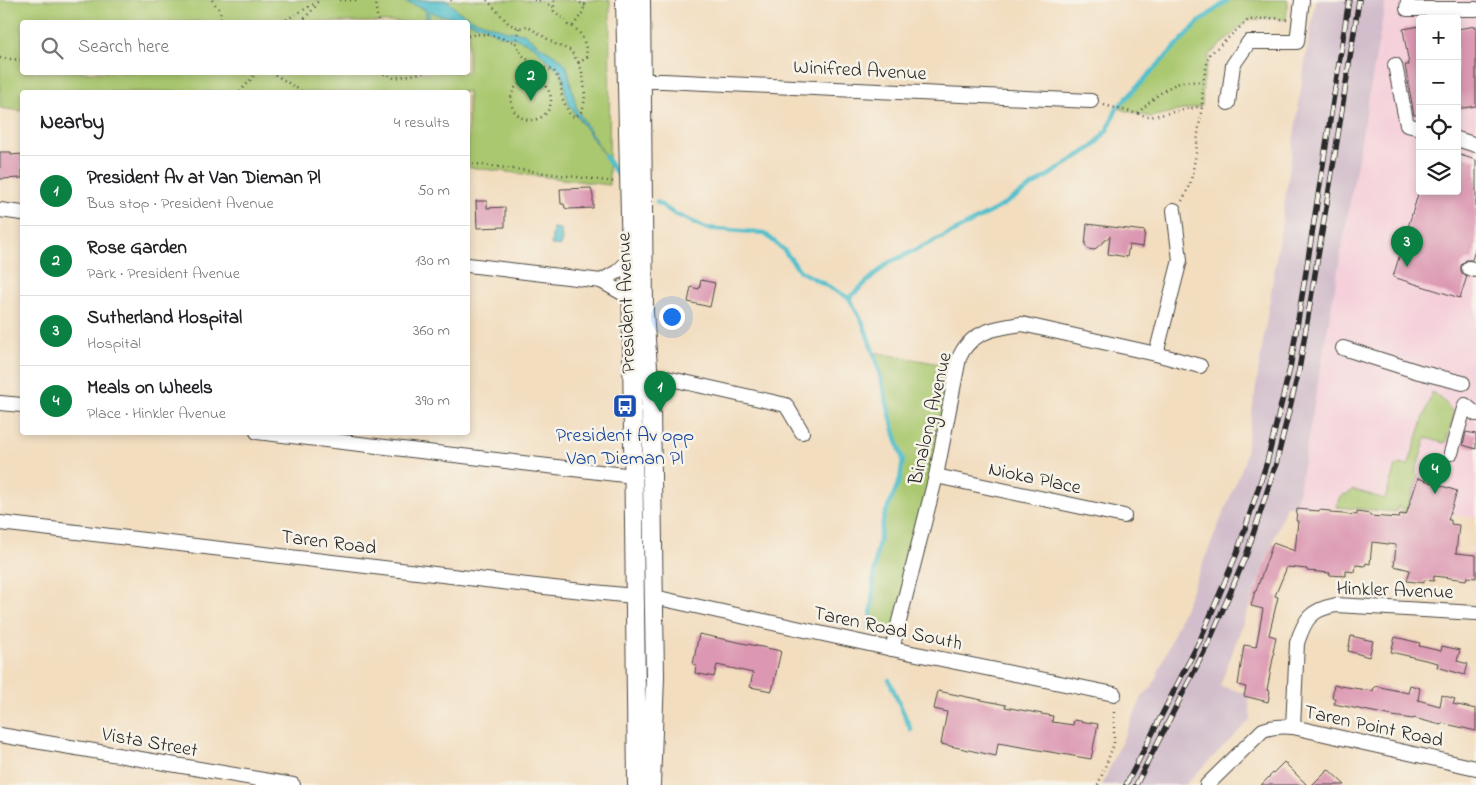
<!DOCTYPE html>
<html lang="en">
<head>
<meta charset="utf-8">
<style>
  body { margin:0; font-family:"Indie Flower",sans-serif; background:#f6f6f6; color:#202124 }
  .controls { position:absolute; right:15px; top:15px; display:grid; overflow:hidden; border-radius:5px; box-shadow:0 2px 8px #0003 }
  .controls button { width:45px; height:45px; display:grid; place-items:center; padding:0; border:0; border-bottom:1px solid #e0e0e0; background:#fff; color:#202124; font:25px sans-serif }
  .you { position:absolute; left:671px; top:316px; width:18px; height:18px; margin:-12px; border:4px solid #fff; border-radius:50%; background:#1a73e8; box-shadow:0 0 0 8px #1a73e833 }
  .badge { display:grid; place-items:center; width:32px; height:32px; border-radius:50%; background:#0b8043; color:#fff; font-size:16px; font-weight:700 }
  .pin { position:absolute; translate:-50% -41px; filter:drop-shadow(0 1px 2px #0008) }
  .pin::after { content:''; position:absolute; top:26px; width:18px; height:15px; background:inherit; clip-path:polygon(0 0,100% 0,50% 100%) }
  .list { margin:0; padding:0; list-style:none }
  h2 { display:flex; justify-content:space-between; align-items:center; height:65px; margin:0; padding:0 20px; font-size:21px }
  h2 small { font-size:16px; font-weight:400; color:#757577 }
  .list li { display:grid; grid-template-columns:32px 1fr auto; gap:15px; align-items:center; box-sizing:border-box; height:70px; padding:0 20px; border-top:1px solid #e0e0e0 }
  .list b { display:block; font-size:19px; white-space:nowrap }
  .list p { margin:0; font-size:16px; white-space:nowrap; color:#757577 }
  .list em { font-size:16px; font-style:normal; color:#757577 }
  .icon { flex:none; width:28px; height:28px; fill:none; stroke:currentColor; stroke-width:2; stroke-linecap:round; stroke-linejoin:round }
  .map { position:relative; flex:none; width:1476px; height:785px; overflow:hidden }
  .search { position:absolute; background:#fff; box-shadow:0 2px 8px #0003; left:20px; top:20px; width:450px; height:55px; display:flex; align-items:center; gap:12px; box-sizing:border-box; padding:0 18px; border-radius:5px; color:#757577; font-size:19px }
  .panel { position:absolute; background:#fff; box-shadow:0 2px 8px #0003; left:20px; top:90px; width:450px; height:345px; border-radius:5px }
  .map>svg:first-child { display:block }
  .built { fill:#f5cfda; fill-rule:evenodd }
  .industrial { fill:#d1bdcb }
  .green { fill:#aac870; stroke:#6a7a4e; fill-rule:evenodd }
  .water { fill:#52bfcb; stroke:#3e757b }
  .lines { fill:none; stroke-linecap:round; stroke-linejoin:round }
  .stream { stroke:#52bfcb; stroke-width:4.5 }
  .building { fill:#dc98b2 }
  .minor-casing { stroke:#494641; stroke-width:16 }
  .major-casing { stroke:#494641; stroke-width:20 }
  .path { stroke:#494641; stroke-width:2.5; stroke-dasharray:1 4; stroke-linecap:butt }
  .minor { stroke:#fff; stroke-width:14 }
  .major { stroke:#fff; stroke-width:18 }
  .rail-casing { stroke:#2b2b2b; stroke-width:5.5 }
  .rail { stroke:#f7f3e8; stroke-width:4; stroke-dasharray:11; stroke-linecap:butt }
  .labels { text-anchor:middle; stroke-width:5; stroke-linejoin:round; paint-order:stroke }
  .street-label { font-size:20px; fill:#2b2b2b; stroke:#f7f3e8 }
  .transit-label { font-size:20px; fill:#164399; stroke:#f7f3e8 }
</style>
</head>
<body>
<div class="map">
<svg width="1476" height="785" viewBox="0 0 1476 785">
  <rect width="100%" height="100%" fill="#f7f3e8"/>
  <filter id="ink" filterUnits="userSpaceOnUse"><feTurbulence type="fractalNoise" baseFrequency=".02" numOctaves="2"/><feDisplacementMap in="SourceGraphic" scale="10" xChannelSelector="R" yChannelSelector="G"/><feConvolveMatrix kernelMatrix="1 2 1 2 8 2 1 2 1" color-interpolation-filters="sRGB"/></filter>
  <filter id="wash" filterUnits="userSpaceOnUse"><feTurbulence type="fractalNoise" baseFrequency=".0096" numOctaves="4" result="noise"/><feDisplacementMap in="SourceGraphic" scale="20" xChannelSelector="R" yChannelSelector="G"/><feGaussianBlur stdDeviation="1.12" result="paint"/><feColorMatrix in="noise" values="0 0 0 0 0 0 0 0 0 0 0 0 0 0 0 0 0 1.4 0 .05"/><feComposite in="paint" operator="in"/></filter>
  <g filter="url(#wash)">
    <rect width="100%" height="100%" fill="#f2ddbf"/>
    <!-- built -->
    <path class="built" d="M 1386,0 L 1476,0 L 1476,517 L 1296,506 ZM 1420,19 L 1457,19 L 1457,191 L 1420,191 Z"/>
    <!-- industrial -->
    <polygon class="industrial" points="1316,0 1386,0 1296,506 1286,506 1220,686 1248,694 1251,719 1185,785 1102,785 1143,695 1152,687 1244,463 1279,240 1306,55"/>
    <!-- green -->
    <g class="green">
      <path d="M 0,0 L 610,0 L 609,185 L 468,167 L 468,92 L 22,92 L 22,111 L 0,108 ZM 22,22 L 468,22 L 468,72 L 22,72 Z"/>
      <polygon points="1228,0 1288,0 1286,20 1274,18 1248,20 1209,55 1203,82 1202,106 1150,117 1120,109 1125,101 1199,22"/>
      <polygon points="873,352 957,367 897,632 870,627 876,556 884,517 900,479 903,460 895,434"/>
      <path d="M 1432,392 L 1442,399 L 1455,414 L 1454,416 L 1446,442 L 1444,443 L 1426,438 L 1415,474 L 1418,475 L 1418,478 L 1405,513 L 1400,512 L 1402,508 L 1398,507 L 1396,512 L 1336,507 C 1342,491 1338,498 1351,492 L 1352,489 L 1385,499 L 1395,466 L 1400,464 L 1408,466 Z"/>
    </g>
    <!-- water -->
    <g class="water">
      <polygon points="400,0 443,0 449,2 458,11 472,19 507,31 524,33 537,44 561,59 567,67 577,110 607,159 569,105 565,91 563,77 559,70 543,56 534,46 515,38 499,35 484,27 457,18 437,15 429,10 429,22 427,22 425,9"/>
      <polygon points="553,228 561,229 562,241 560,246 551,245"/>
    </g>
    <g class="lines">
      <!-- stream -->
      <g class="stream">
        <polyline points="605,156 619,177"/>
        <polyline points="657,202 673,213 706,228 764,233 783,249 800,271 849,298 863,323 876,360 895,434 903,460 900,479 884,517 876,556 870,627"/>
        <polyline points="849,298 888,263 951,233 998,208 1094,146 1108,129 1117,108 1199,22 1228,0"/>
        <polyline points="889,680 911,730"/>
      </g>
    </g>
    <g id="blocks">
      <!-- building -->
      <g class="building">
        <polygon points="1420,26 1420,115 1414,115 1405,65 1409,65 1403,29"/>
        <polygon points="1476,26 1476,106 1457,109 1457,29"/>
        <polygon points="0,152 11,152 11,155 22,154 22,178 0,179"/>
        <polygon points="1457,154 1476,160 1476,246 1472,260 1466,260 1461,265 1461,271 1463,274 1467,276 1460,298 1393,277 1419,191 1457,191"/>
        <polygon points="591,188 593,196 593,208 569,209 565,208 564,204 561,204 560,189"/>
        <polygon points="476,201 487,201 487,208 505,207 505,227 477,228"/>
        <polygon points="1087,224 1145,231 1143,247 1129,245 1127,257 1108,254 1110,236 1094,250 1088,249 1085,245"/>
        <polygon points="701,280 715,283 710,307 688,302 691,287 699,289"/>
        <polygon points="1466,432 1476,434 1476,449 1463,445"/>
        <polygon points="1418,478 1457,491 1448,520 1451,520 1451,524 1459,525 1456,553 1476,555 1476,578 1467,577 1466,580 1434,576 1434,581 1424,580 1424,583 1407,581 1410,570 1394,566 1396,545 1372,542 1370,564 1366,563 1365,566 1356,565 1355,572 1346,571 1346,576 1329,575 1330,573 1307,571 1307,569 1287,567 1275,596 1278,597 1269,635 1276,637 1273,652 1274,653 1267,690 1270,691 1268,702 1244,696 1246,687 1238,685 1244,645 1256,647 1263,609 1251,606 1255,591 1256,591 1273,543 1295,551 1298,521 1296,521 1297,509 1319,511 1319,510 1330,511 1330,513 1357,515 1357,512 1370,514 1370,516 1399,518 1400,514 1406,515"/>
        <polygon points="699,634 781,651 772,691 750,687 753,673 717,665 714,677 695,673 696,665 693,664"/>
        <polygon points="1351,636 1373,641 1369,657 1348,651"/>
        <polygon points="1395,637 1420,643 1419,646 1441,651 1442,646 1460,650 1457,661 1468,664 1465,675 1437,667 1438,663 1391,652"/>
        <polygon points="1334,685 1373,691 1374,687 1376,687 1376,686 1408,693 1410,685 1420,688 1418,700 1440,706 1442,695 1455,699 1453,704 1476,709 1476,731 1442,723 1441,725 1414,718 1413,719 1393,716 1334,704 1335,698 1332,698"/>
        <polygon points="938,691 1006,705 1005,707 1053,716 1052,722 1073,725 1074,720 1098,724 1091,759 998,743 996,756 941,744 947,712 934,709"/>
        <polygon points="1284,762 1307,785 1261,785"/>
        <polygon points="1328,769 1345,785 1312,785"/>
      </g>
    </g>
  </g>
  <g filter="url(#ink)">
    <use href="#blocks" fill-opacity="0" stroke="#494641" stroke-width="1"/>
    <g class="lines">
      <defs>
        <g id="minor">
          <polyline points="1408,0 1407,9 1476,9"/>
          <polyline points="1395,65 1407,125 1420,128"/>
          <polyline points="643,81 663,81 1091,101"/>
          <polyline points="1228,103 1233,65 1249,42 1297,42 1302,0"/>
          <polyline points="1457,139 1476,145"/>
          <polyline points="0,210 22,213"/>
          <polyline points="468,265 601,281 631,298"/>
          <polyline points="1469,268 1476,270"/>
          <polyline points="601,281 617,272 631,259"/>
          <polyline points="1343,348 1419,372 1463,383"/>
          <polyline points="1156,354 1180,260 1174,210"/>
          <polyline points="649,374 786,405 802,432"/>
          <polyline points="0,403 22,405"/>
          <polyline points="257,432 633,476"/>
          <polyline points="1451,453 1465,405 1476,414"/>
          <polyline points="936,476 1124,516"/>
          <polyline points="0,523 553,588 634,596"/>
          <polyline points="654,597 892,649 1114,694"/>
          <path d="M 892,649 L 936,476 L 959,358 C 961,354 964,348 967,345 C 981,329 1003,327 1022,324 L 1156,354 L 1200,366"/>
          <path d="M 1293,727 L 1297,643 C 1305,619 1310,610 1336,605 L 1476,613"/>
          <polyline points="0,735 293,785"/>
          <path d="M 1207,785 L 1263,730 C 1274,726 1282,726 1293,727 L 1476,768"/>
        </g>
        <g id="major">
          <polyline points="625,0 631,259 637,785"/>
          <polyline points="641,0 644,312 651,408 654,610 655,677 651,785"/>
        </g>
      </defs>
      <!-- minor casing -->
      <use href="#minor" class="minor-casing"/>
      <!-- major casing -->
      <use href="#major" class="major-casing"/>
      <!-- path -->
      <g class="path">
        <polyline points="212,0 219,9 223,22"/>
        <polyline points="340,0 360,0"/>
        <polyline points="377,0 376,9 378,22"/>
        <polyline points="451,0 454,3"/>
        <polyline points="487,0 509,24 519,28 527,26 557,45 570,50 579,63"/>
        <polyline points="534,0 538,0 553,7"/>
        <polyline points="576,0 585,6"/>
        <polyline points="282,22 321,0"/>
        <polyline points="301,22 317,5"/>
        <polyline points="573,26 583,12 586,0"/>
        <polyline points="519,28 516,43 521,54 528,60 530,66 531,80"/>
        <path d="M 468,36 C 485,31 499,37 516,43"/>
        <polyline points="0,58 22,60"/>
        <path d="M 530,66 L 542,67 L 554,71 L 561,84 L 562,98 L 570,115 L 574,117 C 577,115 579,114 581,112 C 588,101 584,74 579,63 L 587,57 C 586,44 582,29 568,25 L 567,22 L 554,11 L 554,0"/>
        <polyline points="271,72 303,92"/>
        <polyline points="379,72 394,78 427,72"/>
        <circle cx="531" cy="100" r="20"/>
        <polyline points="240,92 257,72"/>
        <polyline points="1104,105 1150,117 1202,106"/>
        <path d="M 1138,113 C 1151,101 1165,86 1183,82 C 1190,81 1197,82 1203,82"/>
        <polyline points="468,163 615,182"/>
        <polyline points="1182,201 1190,185 1196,154 1198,134 1202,106 1203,82 1209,55 1248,20 1274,18 1287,20"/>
        <polyline points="1098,785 1114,744 1114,708"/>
      </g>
      <!-- minor -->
      <use href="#minor" class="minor"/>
      <!-- major -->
      <use href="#major" class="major"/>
      <defs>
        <g id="rail">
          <polyline points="1126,785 1200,640 1237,553 1267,462 1290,368 1306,272 1349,0"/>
          <polyline points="1136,785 1209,642 1247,553 1276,464 1299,370 1335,154 1359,0"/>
        </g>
      </defs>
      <!-- rail casing -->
      <use href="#rail" class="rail-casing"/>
      <!-- rail -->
      <use href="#rail" class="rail"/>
    </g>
  </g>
  <!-- icons -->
  <defs>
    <symbol id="bus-square" viewBox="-11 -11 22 22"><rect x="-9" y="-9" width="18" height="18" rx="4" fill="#1a4fb4" stroke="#f7f3e8"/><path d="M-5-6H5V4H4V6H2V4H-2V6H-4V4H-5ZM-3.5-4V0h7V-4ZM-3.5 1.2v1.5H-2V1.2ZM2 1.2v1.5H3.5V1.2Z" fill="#fff"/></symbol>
  </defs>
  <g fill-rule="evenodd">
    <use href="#bus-square" x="611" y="392" width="28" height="28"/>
  </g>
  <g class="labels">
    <!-- street labels -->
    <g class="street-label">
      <text transform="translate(860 69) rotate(3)" y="7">Winifred Avenue</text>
      <text transform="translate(625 303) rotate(-92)" y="7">President Avenue</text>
      <text transform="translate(929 418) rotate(-77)" y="7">Binalong Avenue</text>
      <text transform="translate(1035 477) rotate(12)" y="7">Nioka Place</text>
      <text transform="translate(329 541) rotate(7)" y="7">Taren Road</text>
      <text transform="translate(1395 589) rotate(2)" y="7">Hinkler Avenue</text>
      <text transform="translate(888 627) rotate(12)" y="7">Taren Road South</text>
      <text transform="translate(1374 725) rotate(12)" y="7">Taren Point Road</text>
      <text transform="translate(150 741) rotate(10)" y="7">Vista Street</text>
    </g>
    <!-- transit labels -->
    <g class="transit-label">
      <text x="625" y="441">President Av opp<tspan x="625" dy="23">Van Dieman Pl</tspan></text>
    </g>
  </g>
</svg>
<div class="controls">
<button>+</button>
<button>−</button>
<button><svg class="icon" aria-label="locate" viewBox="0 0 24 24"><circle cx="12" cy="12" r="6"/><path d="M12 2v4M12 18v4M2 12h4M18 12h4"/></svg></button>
<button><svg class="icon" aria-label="layers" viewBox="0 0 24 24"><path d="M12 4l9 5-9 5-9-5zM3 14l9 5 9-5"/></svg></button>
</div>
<div class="you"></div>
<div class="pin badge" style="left:660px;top:412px">1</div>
<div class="pin badge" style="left:531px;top:101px">2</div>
<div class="pin badge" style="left:1407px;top:267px">3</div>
<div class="pin badge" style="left:1435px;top:494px">4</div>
<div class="search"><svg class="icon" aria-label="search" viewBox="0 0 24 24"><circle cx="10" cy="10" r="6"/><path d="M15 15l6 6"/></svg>Search here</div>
<section class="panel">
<h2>Nearby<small>4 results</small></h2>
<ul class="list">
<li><span class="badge">1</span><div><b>President Av at Van Dieman Pl</b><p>Bus stop · President Avenue</p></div><em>50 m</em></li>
<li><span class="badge">2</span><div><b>Rose Garden</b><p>Park · President Avenue</p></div><em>130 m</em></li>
<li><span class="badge">3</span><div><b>Sutherland Hospital</b><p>Hospital</p></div><em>360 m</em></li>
<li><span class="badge">4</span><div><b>Meals on Wheels</b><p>Place · Hinkler Avenue</p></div><em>390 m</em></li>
</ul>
</section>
</div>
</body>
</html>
